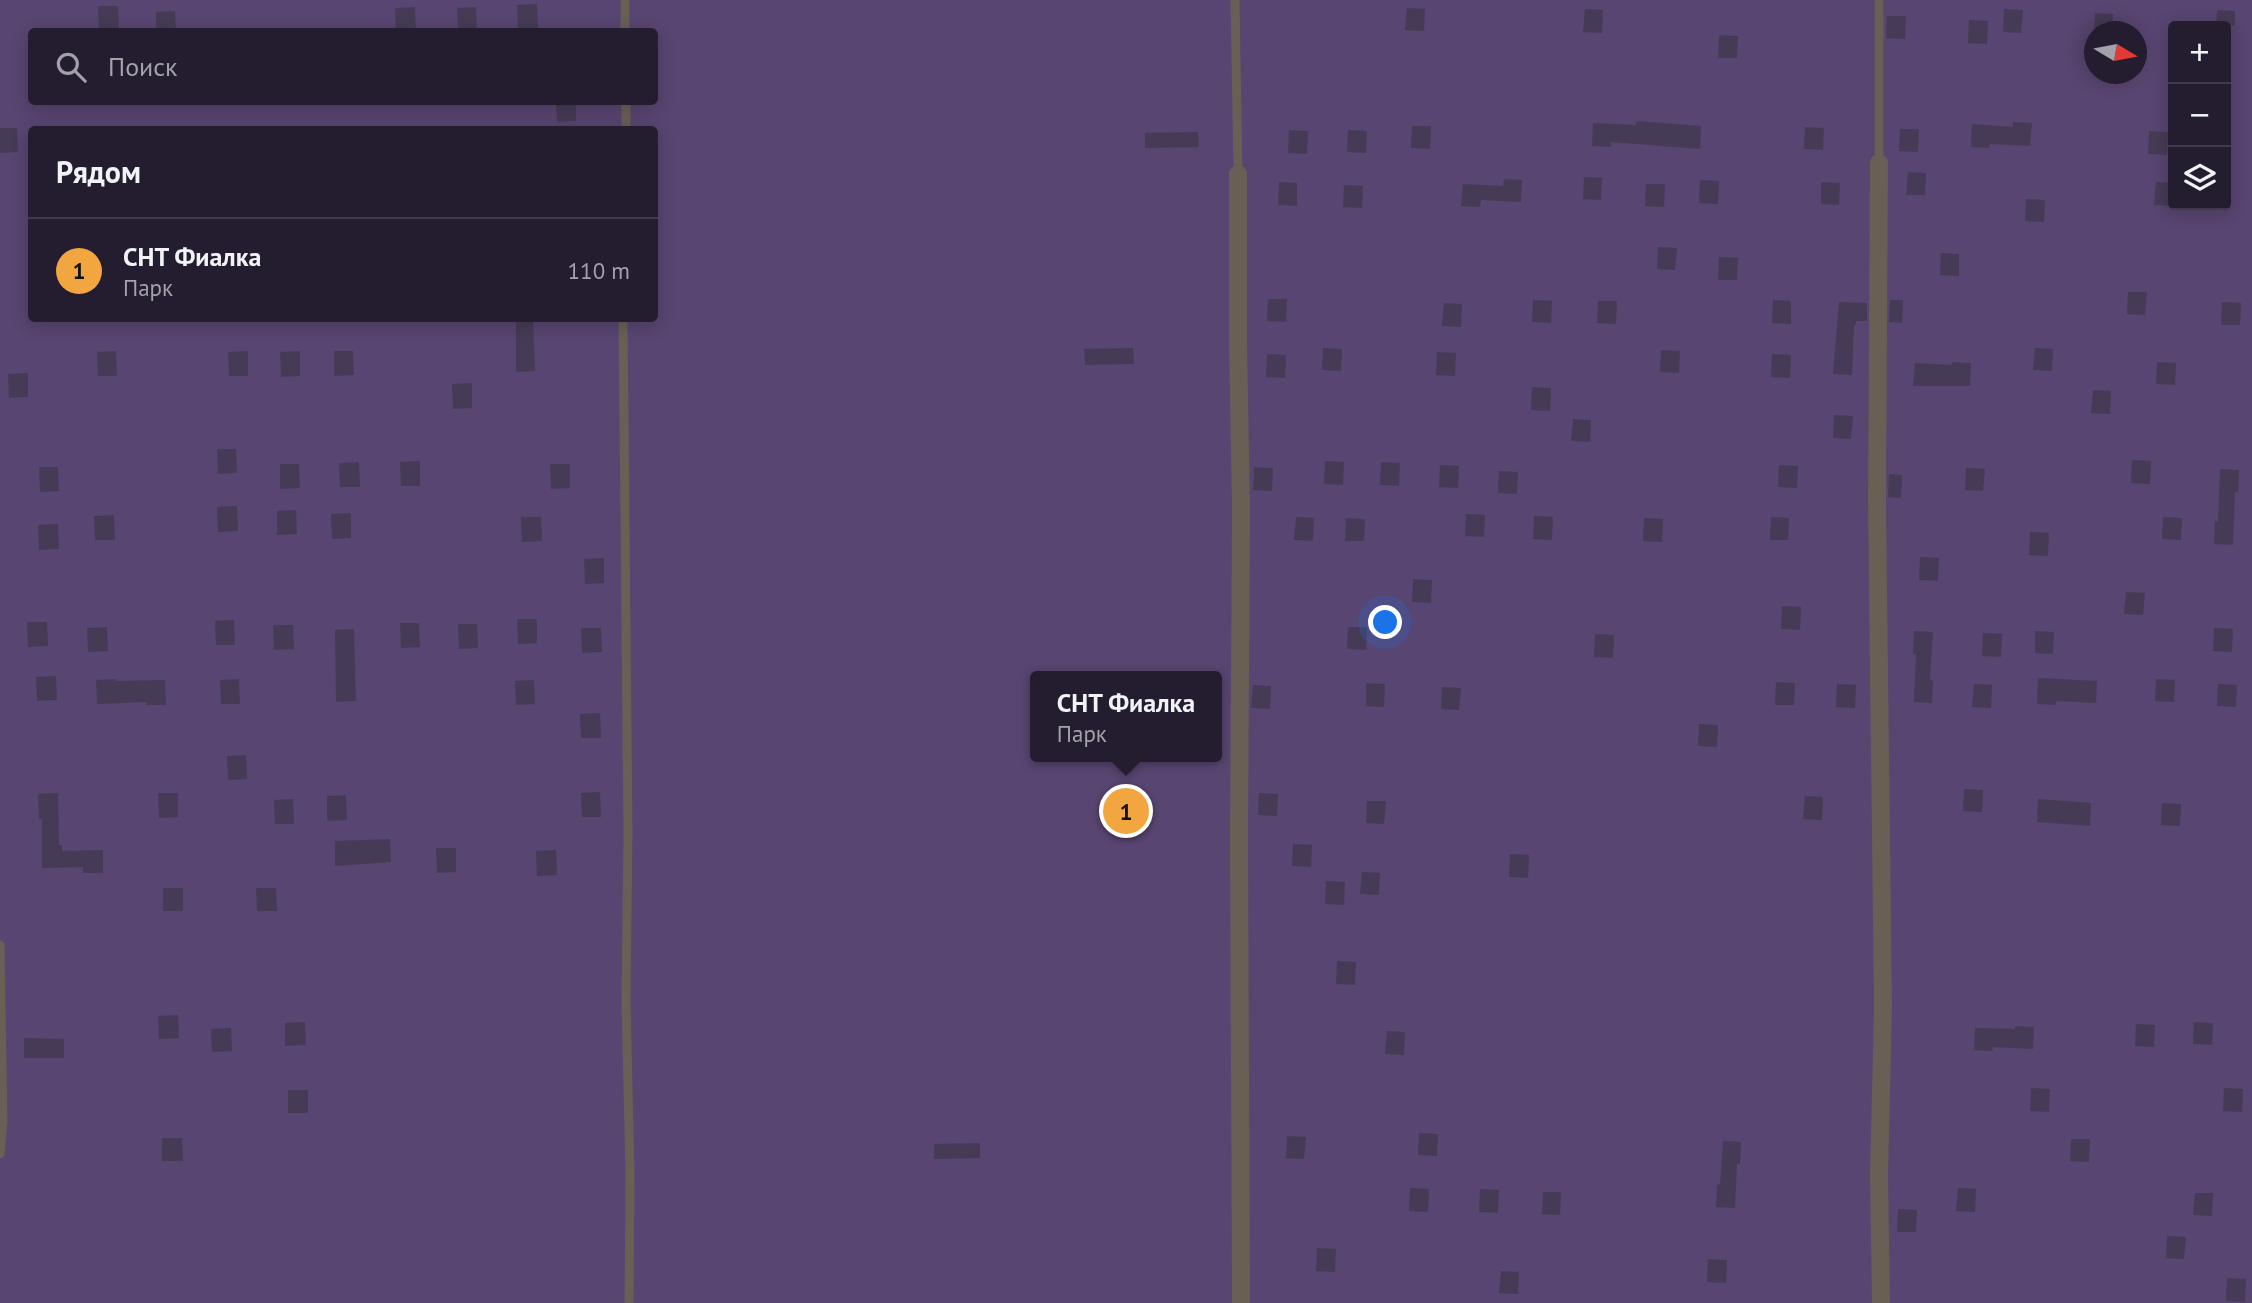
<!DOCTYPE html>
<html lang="ru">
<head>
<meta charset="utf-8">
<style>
  body { margin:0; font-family:"PT Sans",sans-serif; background:#2c2537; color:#f1f3f6 }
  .controls { position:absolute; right:21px; top:21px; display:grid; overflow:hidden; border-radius:7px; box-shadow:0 4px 18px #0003 }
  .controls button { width:63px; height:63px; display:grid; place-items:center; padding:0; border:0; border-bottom:2px solid #413a4b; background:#241c2f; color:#f1f3f6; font:35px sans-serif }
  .compass { position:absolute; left:2084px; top:21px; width:63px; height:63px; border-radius:50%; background:#241c2f; box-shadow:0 4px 18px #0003; rotate:100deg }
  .you { position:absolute; left:1386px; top:623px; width:24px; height:24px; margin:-18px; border:5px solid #fff; border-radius:50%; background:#1a73e8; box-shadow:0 0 0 10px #1a73e833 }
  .badge { display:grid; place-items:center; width:46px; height:46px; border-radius:50%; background:#f1a640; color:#111; font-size:23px; font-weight:700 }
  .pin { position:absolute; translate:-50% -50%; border:4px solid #fff; box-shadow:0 2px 7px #0006 }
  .popup { position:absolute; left:1030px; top:671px; width:192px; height:91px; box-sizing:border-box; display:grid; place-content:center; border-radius:7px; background:#241c2f; filter:drop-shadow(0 2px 5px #0005); font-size:23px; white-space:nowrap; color:#a3a1aa }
  .popup b { font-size:26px; color:#f1f3f6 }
  .popup::after { content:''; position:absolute; left:50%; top:100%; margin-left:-14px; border:14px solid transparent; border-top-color:#241c2f }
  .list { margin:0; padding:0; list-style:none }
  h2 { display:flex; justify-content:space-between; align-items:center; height:91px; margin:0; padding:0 28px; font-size:30px }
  h2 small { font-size:23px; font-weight:400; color:#a3a1aa }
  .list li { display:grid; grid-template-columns:46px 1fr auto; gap:21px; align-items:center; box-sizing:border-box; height:105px; padding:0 28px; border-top:2px solid #413a4b }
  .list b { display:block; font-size:26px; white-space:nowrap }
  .list p { margin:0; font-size:23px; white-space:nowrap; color:#a3a1aa }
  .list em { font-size:23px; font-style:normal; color:#a3a1aa }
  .icon { flex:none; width:38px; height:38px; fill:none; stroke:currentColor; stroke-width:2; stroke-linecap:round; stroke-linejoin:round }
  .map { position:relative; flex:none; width:2252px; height:1303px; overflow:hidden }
  .search { position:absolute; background:#241c2f; box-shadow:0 4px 18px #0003; left:28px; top:28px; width:630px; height:77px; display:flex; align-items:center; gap:18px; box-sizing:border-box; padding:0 24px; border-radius:7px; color:#a3a1aa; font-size:26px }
  .panel { position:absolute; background:#241c2f; box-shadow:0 4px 18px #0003; left:28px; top:126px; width:630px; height:196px; border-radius:7px }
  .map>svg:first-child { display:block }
  .green { fill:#584571; fill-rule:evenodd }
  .building { fill:#463b56 }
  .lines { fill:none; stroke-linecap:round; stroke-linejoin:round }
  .service { stroke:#695f54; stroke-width:9 }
  .minor { stroke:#695f54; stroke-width:18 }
</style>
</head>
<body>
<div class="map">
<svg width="2252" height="1303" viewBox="0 0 2252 1303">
  <rect width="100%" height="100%" fill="#30263f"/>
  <!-- green -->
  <path class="green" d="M 0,0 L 2252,0 L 2252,1303 L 0,1303 ZM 2173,26 L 2226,26 L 2226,205 L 2173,205 ZM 32,32 L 654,32 L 654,102 L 32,102 ZM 2094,32 L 2136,32 L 2136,74 L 2094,74 ZM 32,130 L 654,130 L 654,318 L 32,318 ZM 1035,676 L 1217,676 L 1217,757 L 1035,757 Z"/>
  <!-- building -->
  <g class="building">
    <polygon points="537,4 538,29 518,30 517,5"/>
    <polygon points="98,6 118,6 119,30 99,31"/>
    <polygon points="415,7 416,32 396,32 395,8"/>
    <polygon points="476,7 477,32 458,32 457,8"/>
    <polygon points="1407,8 1425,9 1424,31 1405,30"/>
    <polygon points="1585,9 1603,10 1602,33 1583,32"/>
    <polygon points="2004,9 2023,10 2021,33 2003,32"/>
    <polygon points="2217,10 2235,11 2235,26 2216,26"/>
    <polygon points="175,11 176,32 156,32 156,12"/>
    <polygon points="2095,13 2113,14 2113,32 2094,32"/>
    <polygon points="1887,16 1906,16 1905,39 1886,38"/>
    <polygon points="1969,20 1988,21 1987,44 1968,43"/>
    <polygon points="1719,35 1738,36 1737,58 1718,58"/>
    <polygon points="556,102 576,102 576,121 557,122"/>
    <polygon points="1636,121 1701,126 1700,149 1611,142 1611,147 1592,146 1593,123 1636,125"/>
    <polygon points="2013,122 2032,123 2030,146 1990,144 1989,148 1971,147 1972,124 2013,127"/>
    <polygon points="1412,126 1431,126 1430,149 1411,148"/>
    <polygon points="1805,127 1824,128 1823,150 1804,149"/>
    <polygon points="0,128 17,128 18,152 0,153"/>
    <polygon points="1900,129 1919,129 1918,152 1899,151"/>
    <polygon points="1289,130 1308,131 1307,154 1288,153"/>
    <polygon points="1348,130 1367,131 1366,153 1347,152"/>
    <polygon points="2149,131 2168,132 2167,155 2148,154"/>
    <polygon points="1198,132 1199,147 1145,148 1145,133"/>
    <polygon points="1908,172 1926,173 1925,195 1906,195"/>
    <polygon points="1584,177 1602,178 1601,200 1583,199"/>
    <polygon points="1504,179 1522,180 1521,202 1481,200 1480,207 1461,206 1463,184 1503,186"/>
    <polygon points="1700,180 1719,181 1718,204 1699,203"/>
    <polygon points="1279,182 1297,183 1297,206 1278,205"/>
    <polygon points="1821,182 1840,183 1839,205 1821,204"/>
    <polygon points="2156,182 2173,183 2173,206 2154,205"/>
    <polygon points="1646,184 1665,184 1664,207 1645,206"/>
    <polygon points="1344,185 1363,186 1362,208 1343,207"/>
    <polygon points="2026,199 2045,200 2044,222 2025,221"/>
    <polygon points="1658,247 1677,248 1675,270 1657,269"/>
    <polygon points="1941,253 1959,254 1959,276 1940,275"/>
    <polygon points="1719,257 1738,258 1737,280 1718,280"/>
    <polygon points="2128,292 2147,292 2145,315 2127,314"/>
    <polygon points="1268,299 1287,299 1286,322 1267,321"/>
    <polygon points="1533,300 1552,301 1551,323 1532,322"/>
    <polygon points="1773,300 1791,301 1791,324 1772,323"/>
    <polygon points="1890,300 1903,300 1902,323 1889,322"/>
    <polygon points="1598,301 1617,301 1616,324 1597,323"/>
    <polygon points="1839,302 1867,303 1867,321 1856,321 1856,325 1854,325 1852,375 1833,374"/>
    <polygon points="2222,302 2241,303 2240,325 2221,325"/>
    <polygon points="1444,303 1462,304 1461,327 1442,326"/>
    <polygon points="516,318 533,318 535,371 516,372"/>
    <polygon points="1133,348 1134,364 1085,365 1084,349"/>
    <polygon points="1323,348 1342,349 1341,371 1322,370"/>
    <polygon points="2035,348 2053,349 2052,371 2033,370"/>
    <polygon points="1661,350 1680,351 1679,373 1660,372"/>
    <polygon points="116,351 117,376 98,376 97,352"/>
    <polygon points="248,351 248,376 229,376 228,352"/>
    <polygon points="300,351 300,376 281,377 280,352"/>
    <polygon points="334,351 353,351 354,375 334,376"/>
    <polygon points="1437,352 1456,353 1455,376 1436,375"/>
    <polygon points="1267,354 1286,355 1285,378 1266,377"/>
    <polygon points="1772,354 1791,355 1790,378 1771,377"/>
    <polygon points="1952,362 1971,363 1970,386 1913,386 1915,363 1952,365"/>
    <polygon points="2157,362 2176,363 2175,385 2156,384"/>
    <polygon points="28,373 28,397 9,398 8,374"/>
    <polygon points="472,383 472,408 453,409 452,384"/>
    <polygon points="1532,387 1551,388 1550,411 1531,410"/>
    <polygon points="2093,390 2111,391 2110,414 2091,413"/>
    <polygon points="1834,415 1853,416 1851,439 1833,438"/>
    <polygon points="1573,419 1591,420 1590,442 1571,441"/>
    <polygon points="217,449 236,449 237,473 218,474"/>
    <polygon points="2132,460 2151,461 2150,484 2131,483"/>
    <polygon points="420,461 420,486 401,486 400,462"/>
    <polygon points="1325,461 1344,462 1343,485 1324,484"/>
    <polygon points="359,462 360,487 340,487 339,463"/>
    <polygon points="1381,462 1400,463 1399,486 1380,485"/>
    <polygon points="280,464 299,464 300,488 280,489"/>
    <polygon points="550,464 570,464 570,488 551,489"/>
    <polygon points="1440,465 1459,466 1458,488 1439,487"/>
    <polygon points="1779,465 1798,466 1797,488 1778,487"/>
    <polygon points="39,467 58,467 59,491 40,492"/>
    <polygon points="1254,467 1273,468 1272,491 1253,490"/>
    <polygon points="1966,468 1985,469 1983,491 1965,490"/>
    <polygon points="2220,469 2239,470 2238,492 2235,492 2233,545 2214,544 2215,521 2218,522"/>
    <polygon points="1499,471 1518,472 1517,494 1498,493"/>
    <polygon points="1889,474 1902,475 1901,498 1888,497"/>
    <polygon points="237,506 238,531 218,532 217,507"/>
    <polygon points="296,510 297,534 277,535 277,511"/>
    <polygon points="351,513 351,538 332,539 331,514"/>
    <polygon points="1466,514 1485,515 1484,537 1465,536"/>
    <polygon points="114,515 115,540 95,540 94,516"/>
    <polygon points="1534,516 1553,517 1552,540 1533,539"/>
    <polygon points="521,517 541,517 542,541 522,542"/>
    <polygon points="1296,517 1314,518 1313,541 1294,540"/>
    <polygon points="1771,517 1789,518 1788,540 1770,540"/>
    <polygon points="2163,517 2182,518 2181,540 2162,539"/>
    <polygon points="1346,518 1365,519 1364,541 1345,541"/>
    <polygon points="1644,518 1663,519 1662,542 1643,541"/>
    <polygon points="58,524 59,549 39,550 38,525"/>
    <polygon points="2030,532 2049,533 2048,556 2029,555"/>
    <polygon points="1920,557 1939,558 1938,581 1919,580"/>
    <polygon points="604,558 604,583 585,584 584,559"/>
    <polygon points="1413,579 1432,580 1431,603 1412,602"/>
    <polygon points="2126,592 2145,593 2143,615 2124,614"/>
    <polygon points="1782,606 1801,607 1800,630 1781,629"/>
    <polygon points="517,619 537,619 537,643 518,644"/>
    <polygon points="234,620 235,645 216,645 215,621"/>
    <polygon points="27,622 47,622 48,646 28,647"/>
    <polygon points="400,623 419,623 420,647 401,648"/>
    <polygon points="458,624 477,624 478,648 459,649"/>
    <polygon points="273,625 293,625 294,649 274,650"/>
    <polygon points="107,627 108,651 88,652 87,628"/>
    <polygon points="1348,627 1367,627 1366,650 1347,649"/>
    <polygon points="581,628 601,628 602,652 582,653"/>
    <polygon points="2214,628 2233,629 2232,652 2213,651"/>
    <polygon points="354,629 356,701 336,702 335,630"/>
    <polygon points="1914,631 1933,632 1930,680 1933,681 1932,703 1914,702 1916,654 1913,654"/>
    <polygon points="2035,631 2054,632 2053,654 2035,653"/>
    <polygon points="1983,633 2002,634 2001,657 1982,656"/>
    <polygon points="1595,634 1614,635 1613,658 1594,657"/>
    <polygon points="56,676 57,700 37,701 36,677"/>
    <polygon points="2038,678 2097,681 2096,703 2056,701 2056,705 2037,704"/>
    <polygon points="116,679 116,681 165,680 166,705 146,705 146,702 97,704 96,680"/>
    <polygon points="239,679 240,704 221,704 220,680"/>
    <polygon points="2156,679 2175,680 2174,702 2155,701"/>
    <polygon points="534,680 535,704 516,705 515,681"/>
    <polygon points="1776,682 1795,683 1794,705 1775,705"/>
    <polygon points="1366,683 1385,684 1384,707 1366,706"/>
    <polygon points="1837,684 1856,685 1855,708 1836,707"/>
    <polygon points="1974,684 1992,685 1991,708 1972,707"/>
    <polygon points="2218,684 2237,685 2236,707 2217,706"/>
    <polygon points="1253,685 1271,686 1270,709 1251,708"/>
    <polygon points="1442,687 1461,688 1459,710 1441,709"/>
    <polygon points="600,713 601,738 581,738 580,714"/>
    <polygon points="1699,724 1718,725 1717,747 1698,746"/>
    <polygon points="246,755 247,779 228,780 227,756"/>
    <polygon points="1964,789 1983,790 1982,812 1963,811"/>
    <polygon points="600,792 601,817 582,817 581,793"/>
    <polygon points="58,793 59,845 62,845 62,851 103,850 103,873 83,873 83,867 42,868 42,819 39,819 38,794"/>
    <polygon points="158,793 178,793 178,817 159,818"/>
    <polygon points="1259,793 1278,794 1277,816 1258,815"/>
    <polygon points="346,795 347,820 327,821 327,796"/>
    <polygon points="1805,796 1823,797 1822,820 1803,819"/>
    <polygon points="293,799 294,824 275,824 274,800"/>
    <polygon points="2038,799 2091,803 2090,826 2037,822"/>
    <polygon points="1367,801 1386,801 1384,824 1366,823"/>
    <polygon points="2162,803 2181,804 2180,826 2161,825"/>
    <polygon points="390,839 391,862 335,866 335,841"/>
    <polygon points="1293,844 1312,845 1311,867 1292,866"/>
    <polygon points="436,848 456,848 456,872 437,873"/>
    <polygon points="556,850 557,875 537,876 536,851"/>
    <polygon points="1510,854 1529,855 1528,878 1509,877"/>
    <polygon points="1362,872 1380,873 1379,895 1360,894"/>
    <polygon points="1326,881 1345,882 1344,905 1325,904"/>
    <rect x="163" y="888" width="20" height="23"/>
    <polygon points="256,888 276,888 277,911 257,911"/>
    <polygon points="1337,961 1356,962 1355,985 1336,984"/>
    <polygon points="178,1015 179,1038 159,1039 158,1016"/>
    <polygon points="305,1022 306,1045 285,1046 285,1023"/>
    <polygon points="2194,1022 2213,1023 2212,1045 2193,1044"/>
    <polygon points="2136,1024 2155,1025 2154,1047 2135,1046"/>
    <polygon points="2015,1026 2034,1027 2033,1049 1993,1047 1992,1051 1974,1050 1975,1028 2015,1029"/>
    <polygon points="231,1028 232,1051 212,1052 211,1029"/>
    <polygon points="1387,1031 1405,1032 1404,1055 1385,1054"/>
    <polygon points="24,1038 64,1039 64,1058 24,1058"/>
    <polygon points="2031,1088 2050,1089 2049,1112 2030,1111"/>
    <polygon points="2224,1088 2243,1089 2242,1112 2223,1111"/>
    <rect x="288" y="1090" width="20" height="23"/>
    <polygon points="1419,1133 1438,1134 1437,1156 1418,1155"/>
    <polygon points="1287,1136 1306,1137 1304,1159 1286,1158"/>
    <polygon points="162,1138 182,1138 183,1161 162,1161"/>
    <polygon points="2071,1139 2090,1139 2089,1162 2070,1161"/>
    <polygon points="1723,1141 1741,1142 1740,1164 1737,1164 1735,1208 1716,1207 1717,1184 1720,1185"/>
    <polygon points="980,1143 980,1158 934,1159 934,1144"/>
    <polygon points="1410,1188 1429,1189 1428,1212 1409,1211"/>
    <polygon points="1958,1188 1976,1189 1975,1212 1956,1211"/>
    <polygon points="1480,1189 1499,1190 1498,1213 1479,1212"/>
    <polygon points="1543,1192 1561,1192 1560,1215 1542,1214"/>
    <polygon points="2195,1193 2213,1193 2212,1216 2193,1215"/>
    <polygon points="1898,1209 1917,1210 1916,1232 1897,1232"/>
    <polygon points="2167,1236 2186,1237 2184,1259 2166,1258"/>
    <polygon points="1317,1248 1336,1249 1335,1272 1316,1271"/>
    <polygon points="1708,1259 1727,1260 1726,1283 1707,1282"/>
    <polygon points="1501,1271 1519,1272 1518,1294 1499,1293"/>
    <polygon points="2227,1278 2246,1279 2245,1302 2226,1301"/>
  </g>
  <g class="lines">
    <!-- service -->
    <g class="service">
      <polyline points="625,0 625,32"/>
      <polyline points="1235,0 1238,174"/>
      <polyline points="1879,0 1879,163"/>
      <polyline points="626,102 626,130"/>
      <polyline points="623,318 628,831 626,1001 630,1175 629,1303"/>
      <polyline points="0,945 3,1122 0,1154"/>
    </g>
    <!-- minor -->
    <g class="minor">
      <polyline points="1879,163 1877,502 1883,1007 1879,1176 1881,1303"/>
      <polyline points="1238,174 1238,341 1241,509 1239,841 1241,1303"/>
    </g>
  </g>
</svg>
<div class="controls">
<button>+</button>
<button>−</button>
<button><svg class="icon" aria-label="layers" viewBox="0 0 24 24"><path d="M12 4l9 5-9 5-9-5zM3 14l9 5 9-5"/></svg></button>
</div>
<svg class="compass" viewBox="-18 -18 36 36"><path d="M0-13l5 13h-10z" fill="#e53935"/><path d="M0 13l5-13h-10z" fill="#a3a1aa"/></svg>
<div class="you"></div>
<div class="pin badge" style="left:1126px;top:811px">1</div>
<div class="popup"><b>СНТ Фиалка</b>Парк</div>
<div class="search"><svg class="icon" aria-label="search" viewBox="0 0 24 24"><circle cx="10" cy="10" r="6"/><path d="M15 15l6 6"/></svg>Поиск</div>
<section class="panel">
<h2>Рядом<small></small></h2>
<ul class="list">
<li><span class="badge">1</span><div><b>СНТ Фиалка</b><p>Парк</p></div><em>110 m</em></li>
</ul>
</section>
</div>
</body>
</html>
